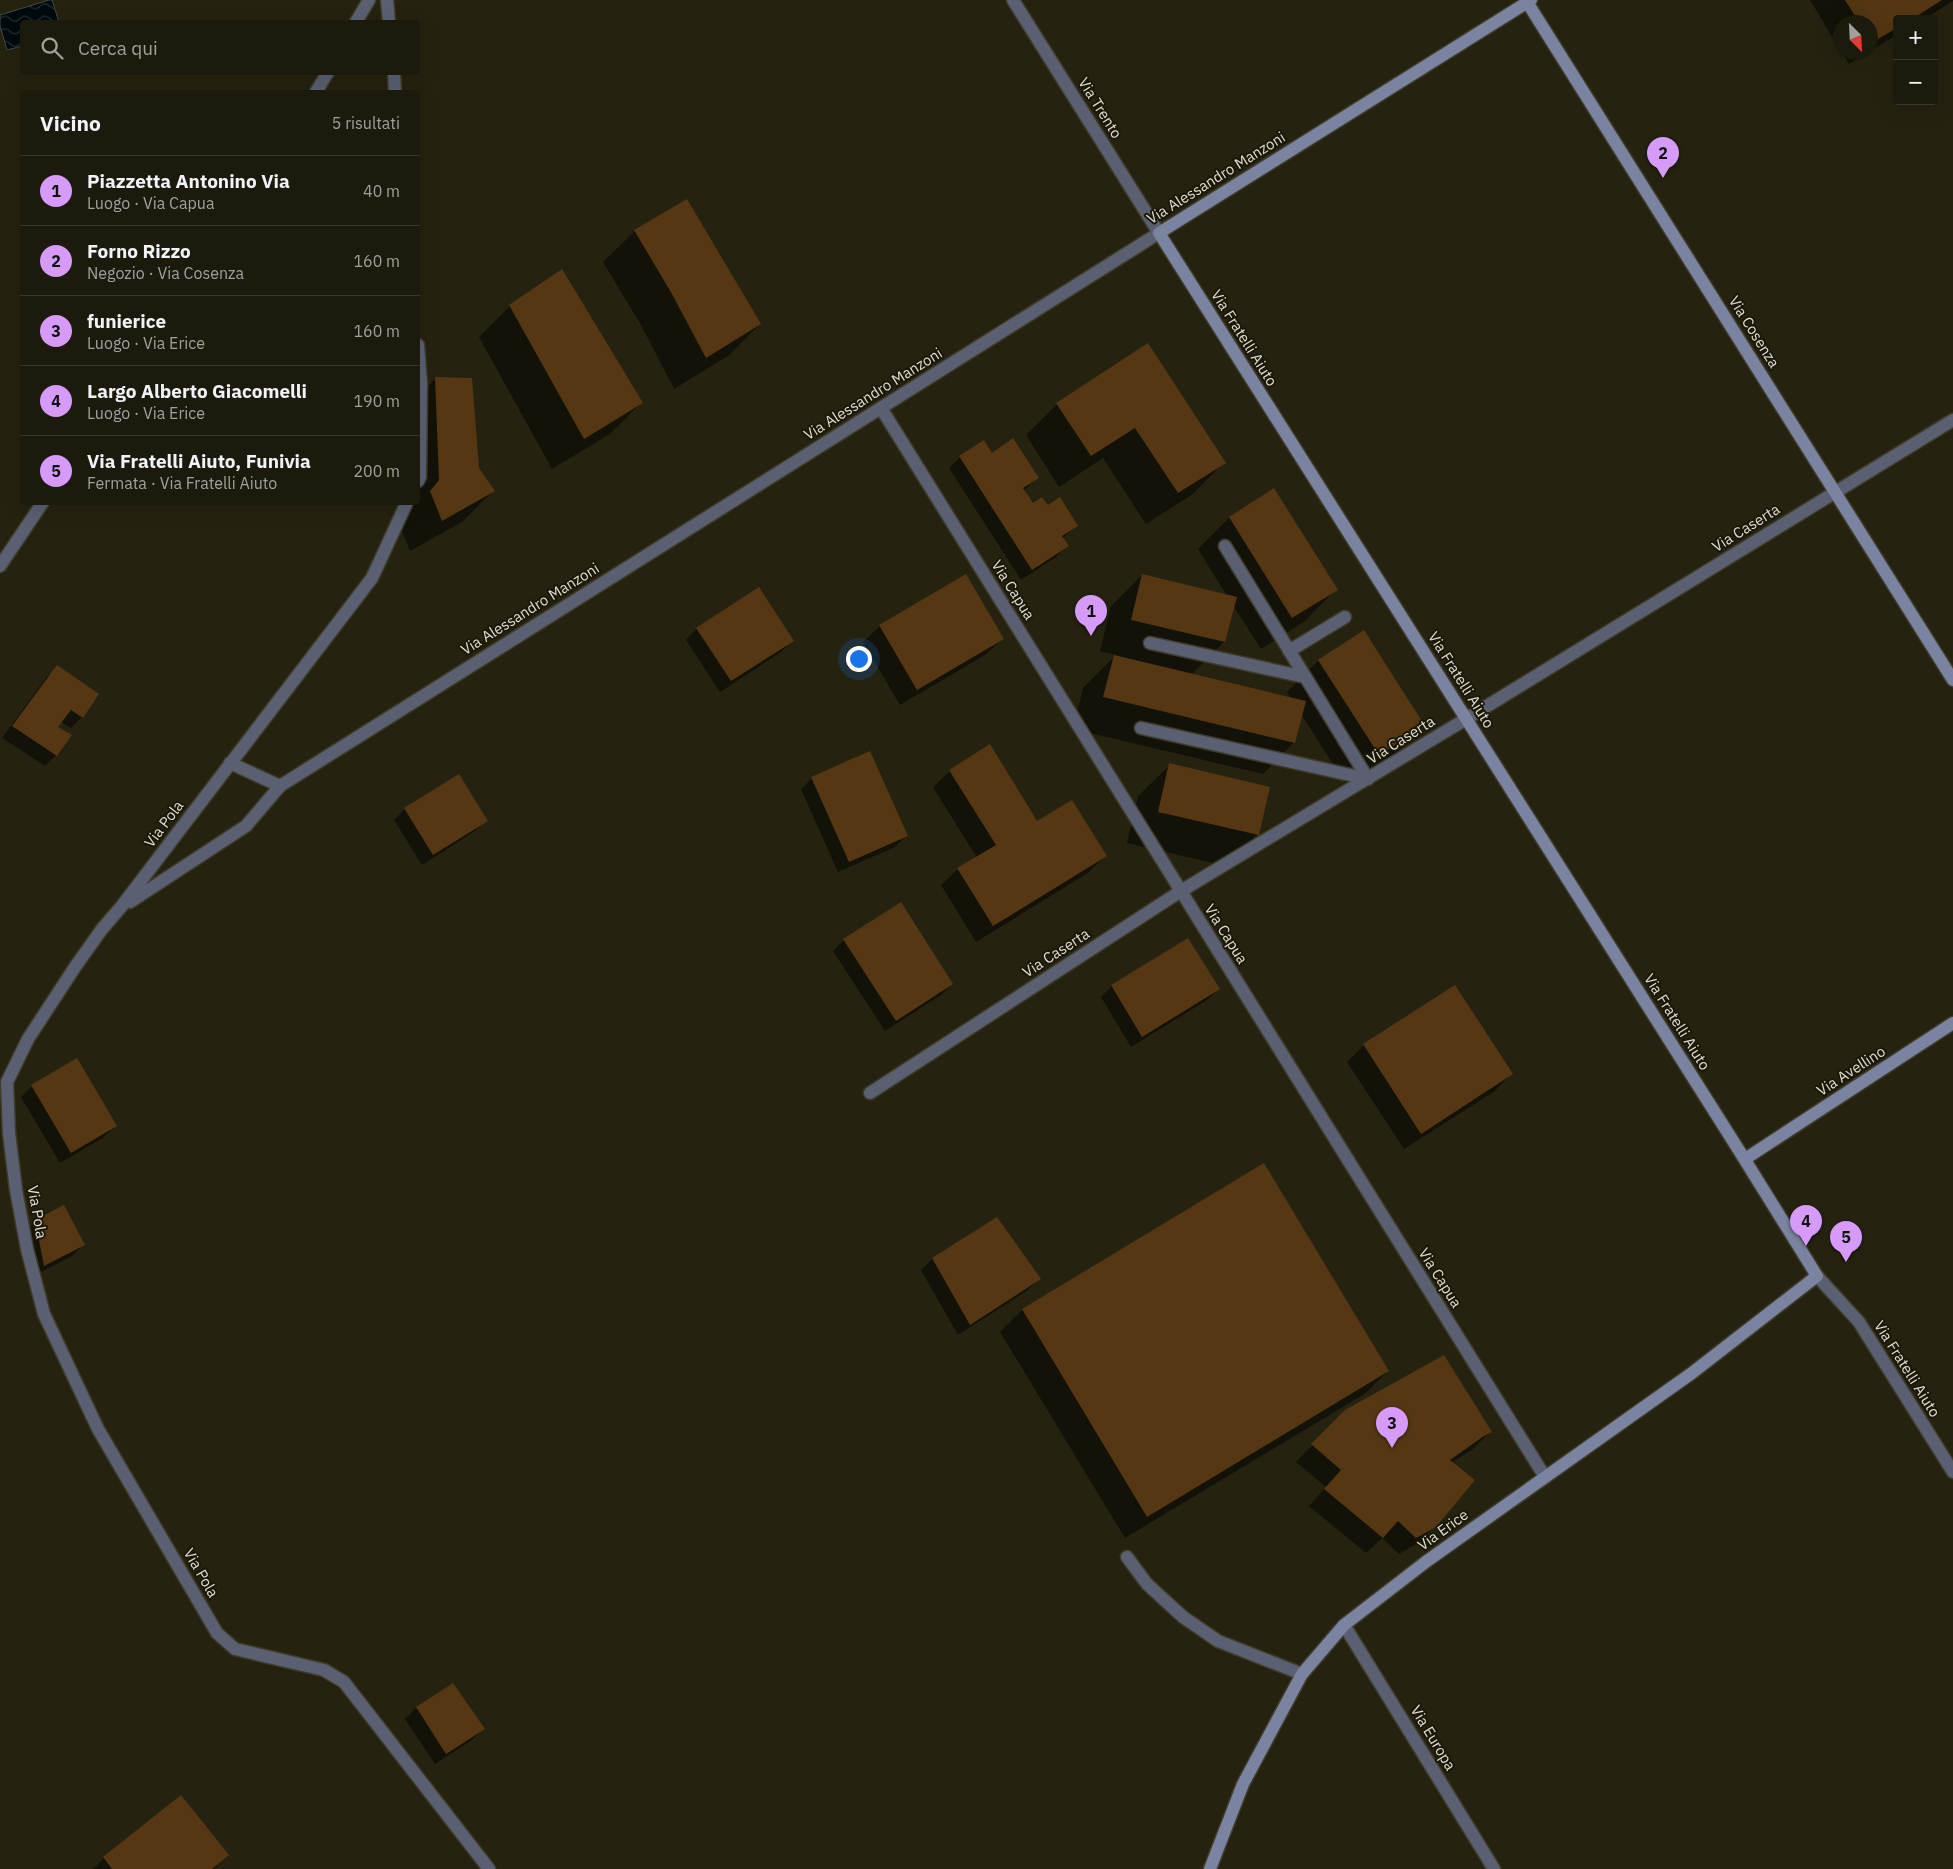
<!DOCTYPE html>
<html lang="it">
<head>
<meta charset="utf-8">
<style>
  body { margin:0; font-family:"IBM Plex Sans",sans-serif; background:#252315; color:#f1f3f6 }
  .controls { position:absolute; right:15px; top:15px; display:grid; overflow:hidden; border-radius:5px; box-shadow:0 5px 20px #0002 }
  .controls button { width:45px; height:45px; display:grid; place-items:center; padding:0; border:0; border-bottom:1px solid #3a382d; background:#1c1a0c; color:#f1f3f6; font:25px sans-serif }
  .compass { position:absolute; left:1833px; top:15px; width:45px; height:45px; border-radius:50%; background:#1c1a0c; box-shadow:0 5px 20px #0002; rotate:156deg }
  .you { position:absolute; left:858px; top:658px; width:18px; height:18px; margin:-12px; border:4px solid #fff; border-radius:50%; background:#1a73e8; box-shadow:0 0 0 8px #1a73e833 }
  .badge { display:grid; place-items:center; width:32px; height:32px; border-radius:50%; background:#d69bf9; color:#111; font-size:16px; font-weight:700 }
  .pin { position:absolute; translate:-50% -41px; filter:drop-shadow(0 1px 2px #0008) }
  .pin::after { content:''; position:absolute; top:26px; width:18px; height:15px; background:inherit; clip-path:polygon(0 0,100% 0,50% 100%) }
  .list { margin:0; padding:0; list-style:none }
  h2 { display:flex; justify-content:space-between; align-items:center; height:65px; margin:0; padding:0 20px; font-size:21px }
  h2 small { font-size:16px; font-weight:400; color:#a0a19d }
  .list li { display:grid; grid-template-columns:32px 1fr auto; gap:15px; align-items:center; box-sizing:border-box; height:70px; padding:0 20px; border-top:1px solid #3a382d }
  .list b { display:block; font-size:19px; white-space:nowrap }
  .list p { margin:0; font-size:16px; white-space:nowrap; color:#a0a19d }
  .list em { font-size:16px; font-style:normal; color:#a0a19d }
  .icon { flex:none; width:28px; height:28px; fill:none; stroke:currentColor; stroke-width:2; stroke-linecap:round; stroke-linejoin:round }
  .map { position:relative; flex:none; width:1953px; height:1869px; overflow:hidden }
  .search { position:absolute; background:#1c1a0c; box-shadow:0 5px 20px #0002; left:20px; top:20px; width:400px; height:55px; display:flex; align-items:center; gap:12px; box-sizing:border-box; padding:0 18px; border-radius:5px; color:#a0a19d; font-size:19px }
  .panel { position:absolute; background:#1c1a0c; box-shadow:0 5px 20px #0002; left:20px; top:90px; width:400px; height:415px; border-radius:5px }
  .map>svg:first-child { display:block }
  .water { fill:url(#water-waves); stroke:#434a49 }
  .shadow { fill:#0007 }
  .building { fill:#553813 }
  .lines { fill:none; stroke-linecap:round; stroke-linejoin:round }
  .street-casing { stroke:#3f3c2b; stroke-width:15 }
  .secondary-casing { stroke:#3f3c2b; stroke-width:15 }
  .street { stroke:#5a6071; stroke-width:12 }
  .secondary { stroke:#7a839f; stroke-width:12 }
  .labels { text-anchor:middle; stroke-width:4; stroke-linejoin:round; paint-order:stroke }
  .street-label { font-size:15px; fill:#e0ded3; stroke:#1b1807 }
</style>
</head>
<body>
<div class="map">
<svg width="1953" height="1869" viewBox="0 0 1953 1869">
  <defs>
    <pattern id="water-waves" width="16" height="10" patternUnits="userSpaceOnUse" patternTransform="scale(1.25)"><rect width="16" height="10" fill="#000a0e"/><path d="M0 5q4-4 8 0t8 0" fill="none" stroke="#252d30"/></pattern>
  </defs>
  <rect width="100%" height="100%" fill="#252210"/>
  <!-- water -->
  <polygon class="water" points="49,0 52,0 59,22 22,22 22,46 7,50 0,26 0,15"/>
  <!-- shadow -->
  <g class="shadow">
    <polygon points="1810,0 1953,0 1953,1 1924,19 1897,19 1897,35 1870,51 1870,22 1840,22 1840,50"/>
    <polygon points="1842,52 1869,52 1849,64"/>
    <polygon points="686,201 760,324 728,356 674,389 641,325 603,262 635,231"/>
    <polygon points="510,306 641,403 610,434 552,469 479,337"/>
    <polygon points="1148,345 1224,462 1193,494 1146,524 1103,458 1059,487 1026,435 1057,404"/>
    <polygon points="436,378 477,469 493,491 462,522 410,551 399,524 408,502 418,502 418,397"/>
    <polygon points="991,455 1037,478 1023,491 1032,505 1047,506 1076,525 1062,539 1067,546 1056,557 1021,580 949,468 960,457"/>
    <polygon points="1274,490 1336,589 1305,621 1261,649 1233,605 1224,642 1191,675 1291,699 1287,692 1318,661 1363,632 1423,726 1392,757 1347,786 1301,714 1294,742 1263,774 1073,729 1083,688 1116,655 1100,651 1111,606 1142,575 1227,596 1198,549 1229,518"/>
    <polygon points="880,626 1002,639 985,655 900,705 863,642"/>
    <polygon points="697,628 792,641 781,652 720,692 686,640"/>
    <polygon points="58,667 82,717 71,728 61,722 56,727 70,736 56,755 45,766 2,738 46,678"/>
    <polygon points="1170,765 1257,835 1226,866 1127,843 1138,796"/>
    <polygon points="950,771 1037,822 1105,856 1088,873 976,942 941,885 958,869 977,858 933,787"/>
    <polygon points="812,778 906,836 895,847 838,872 801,789"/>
    <polygon points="405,809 486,820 475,831 422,865 394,820"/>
    <polygon points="844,940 952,984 941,995 885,1031 833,951"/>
    <polygon points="1188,940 1218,989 1207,1000 1131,1047 1101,997 1112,986"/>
    <polygon points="1364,1045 1511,1074 1495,1091 1404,1149 1347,1062"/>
    <polygon points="32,1086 115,1126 104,1137 60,1163 21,1097"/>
    <polygon points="1263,1165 1388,1371 1366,1393 1125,1538 1000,1332 1022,1310"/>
    <polygon points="996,1218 1039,1279 1028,1290 958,1335 921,1270 932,1259"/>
    <polygon points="36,1221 83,1245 72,1256 33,1276 25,1232"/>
    <polygon points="1346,1411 1490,1432 1473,1449 1451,1463 1435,1526 1418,1543 1399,1554 1382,1538 1366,1553 1309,1506 1326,1487 1296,1462"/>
    <polygon points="453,1684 483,1729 472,1740 435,1764 405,1719 416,1708"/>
    <polygon points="181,1797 228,1855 214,1869 93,1869 104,1858"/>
  </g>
  <!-- building -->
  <g class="building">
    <polygon points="1845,0 1942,0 1912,19 1897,19 1897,28 1871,43 1870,22 1859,22"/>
    <polygon points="687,199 761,324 706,358 672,294 634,230"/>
    <polygon points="562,269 643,403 584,439 509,305"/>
    <polygon points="1148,343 1226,463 1178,493 1135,428 1091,456 1056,403"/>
    <polygon points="435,377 472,378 479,468 495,491 442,521 430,491 439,480"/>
    <polygon points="1013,438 1039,478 1023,488 1033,503 1042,497 1048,505 1060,497 1078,526 1062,536 1069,546 1032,570 959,456 984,440 992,453"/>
    <polygon points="1274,488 1338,590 1292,618 1229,517"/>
    <polygon points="966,574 1004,639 917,690 879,625"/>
    <polygon points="1142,574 1237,597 1225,642 1131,620"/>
    <polygon points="759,587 794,641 731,681 696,628"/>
    <polygon points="1364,630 1425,726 1379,755 1318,660"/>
    <polygon points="1114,655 1306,701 1295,743 1103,697"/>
    <polygon points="57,665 99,694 83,718 71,710 58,727 72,735 57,756 12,726"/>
    <polygon points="990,744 1037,821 1072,800 1107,856 993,926 957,868 996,845 949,770"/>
    <polygon points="870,751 908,836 849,862 811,777"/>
    <polygon points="1169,763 1270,787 1259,835 1158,812"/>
    <polygon points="459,774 488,821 433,855 404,808"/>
    <polygon points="901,902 953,984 896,1021 843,939"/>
    <polygon points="1188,938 1220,989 1142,1037 1111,985"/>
    <polygon points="1455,985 1513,1074 1421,1134 1363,1044"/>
    <polygon points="77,1058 117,1126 71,1153 31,1085"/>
    <polygon points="1264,1163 1389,1371 1147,1517 1022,1309"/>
    <polygon points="64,1205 85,1245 44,1266 35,1220"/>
    <polygon points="997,1217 1041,1279 970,1325 932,1258"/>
    <polygon points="1444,1355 1492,1432 1484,1436 1450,1460 1475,1480 1436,1527 1416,1538 1398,1521 1383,1538 1324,1489 1341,1470 1311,1444 1345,1410"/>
    <polygon points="453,1683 485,1729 446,1754 416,1707"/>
    <polygon points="181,1795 229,1855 212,1869 112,1869 103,1857"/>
  </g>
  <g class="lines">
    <defs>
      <g id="street">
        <polyline points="387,0 389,22"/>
        <polyline points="356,22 369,0"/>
        <polyline points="394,72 395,92"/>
        <polyline points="316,92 328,72"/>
        <polyline points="418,345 421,384 420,477 418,481"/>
        <polyline points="881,408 1545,1477"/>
        <polyline points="407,502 372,578 121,907 102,929 75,967 28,1039 7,1082 9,1133 16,1190 27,1249 44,1314 98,1429 217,1633 235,1649 324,1670 344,1682 489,1869"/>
        <polyline points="1225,546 1368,779"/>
        <polyline points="0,566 43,502"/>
        <polyline points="1150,643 1305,677"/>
        <polyline points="1289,651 1345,617"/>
        <polyline points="1141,728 1368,779"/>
        <polyline points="230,763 280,786 1159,233 1013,0"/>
        <polyline points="130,902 246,826 280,786"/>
        <polyline points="870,1093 1181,891 1466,719 1953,420"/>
        <polyline points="1817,1276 1859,1322 1953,1472"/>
        <polyline points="1127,1557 1147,1584 1183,1617 1218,1641 1302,1674"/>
        <polyline points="1344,1625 1494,1869"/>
      </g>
      <g id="secondary">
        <polyline points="1527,2 1953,680"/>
        <polyline points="1745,1159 1953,1023"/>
        <polyline points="1210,1869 1243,1784 1302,1674 1344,1625 1427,1561 1692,1373 1817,1276 1740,1152 1159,233 1531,0"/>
      </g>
    </defs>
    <!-- street casing -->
    <use href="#street" class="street-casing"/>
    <!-- secondary casing -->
    <use href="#secondary" class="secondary-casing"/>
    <!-- street -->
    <use href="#street" class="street"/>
    <!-- secondary -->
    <use href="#secondary" class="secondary"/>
  </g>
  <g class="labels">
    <!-- street labels -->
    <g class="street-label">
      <text transform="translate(1100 108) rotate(58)" y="5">Via Trento</text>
      <text transform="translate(1216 178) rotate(-32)" y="5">Via Alessandro Manzoni</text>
      <text transform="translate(1754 332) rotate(58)" y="5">Via Cosenza</text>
      <text transform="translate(1244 338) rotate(58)" y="5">Via Fratelli Aiuto</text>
      <text transform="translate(873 394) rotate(-32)" y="5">Via Alessandro Manzoni</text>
      <text transform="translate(1746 528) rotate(-32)" y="5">Via Caserta</text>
      <text transform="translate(1013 590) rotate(58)" y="5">Via Capua</text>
      <text transform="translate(530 609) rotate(-32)" y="5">Via Alessandro Manzoni</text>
      <text transform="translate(1461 680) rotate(58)" y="5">Via Fratelli Aiuto</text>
      <text transform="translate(1401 740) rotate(-32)" y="5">Via Caserta</text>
      <text transform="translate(164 824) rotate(-53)" y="5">Via Pola</text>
      <text transform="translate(1226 934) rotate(58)" y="5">Via Capua</text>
      <text transform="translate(1056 953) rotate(-33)" y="5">Via Caserta</text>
      <text transform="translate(1677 1022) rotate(58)" y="5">Via Fratelli Aiuto</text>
      <text transform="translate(1851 1071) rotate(-33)" y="5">Via Avellino</text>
      <text transform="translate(37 1212) rotate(80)" y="5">Via Pola</text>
      <text transform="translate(1440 1278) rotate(58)" y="5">Via Capua</text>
      <text transform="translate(1907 1369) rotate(58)" y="5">Via Fratelli Aiuto</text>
      <text transform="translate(1443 1530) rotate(-36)" y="5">Via Erice</text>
      <text transform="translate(201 1573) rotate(60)" y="5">Via Pola</text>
      <text transform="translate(1433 1738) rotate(59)" y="5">Via Europa</text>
    </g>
  </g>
</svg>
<div class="controls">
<button>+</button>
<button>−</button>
</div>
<svg class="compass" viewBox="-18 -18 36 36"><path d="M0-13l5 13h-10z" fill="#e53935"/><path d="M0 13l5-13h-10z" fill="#a0a19d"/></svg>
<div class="you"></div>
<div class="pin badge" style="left:1091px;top:636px">1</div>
<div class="pin badge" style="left:1663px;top:178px">2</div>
<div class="pin badge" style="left:1392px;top:1448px">3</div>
<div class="pin badge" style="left:1806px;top:1246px">4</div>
<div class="pin badge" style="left:1846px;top:1262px">5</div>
<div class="search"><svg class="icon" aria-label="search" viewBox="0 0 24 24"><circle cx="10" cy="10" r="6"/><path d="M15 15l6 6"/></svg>Cerca qui</div>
<section class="panel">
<h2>Vicino<small>5 risultati</small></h2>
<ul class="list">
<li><span class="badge">1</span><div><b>Piazzetta Antonino Via</b><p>Luogo · Via Capua</p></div><em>40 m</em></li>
<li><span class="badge">2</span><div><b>Forno Rizzo</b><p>Negozio · Via Cosenza</p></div><em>160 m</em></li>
<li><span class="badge">3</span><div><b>funierice</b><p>Luogo · Via Erice</p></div><em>160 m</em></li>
<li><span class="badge">4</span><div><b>Largo Alberto Giacomelli</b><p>Luogo · Via Erice</p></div><em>190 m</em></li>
<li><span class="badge">5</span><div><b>Via Fratelli Aiuto, Funivia</b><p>Fermata · Via Fratelli Aiuto</p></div><em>200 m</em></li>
</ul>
</section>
</div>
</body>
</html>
